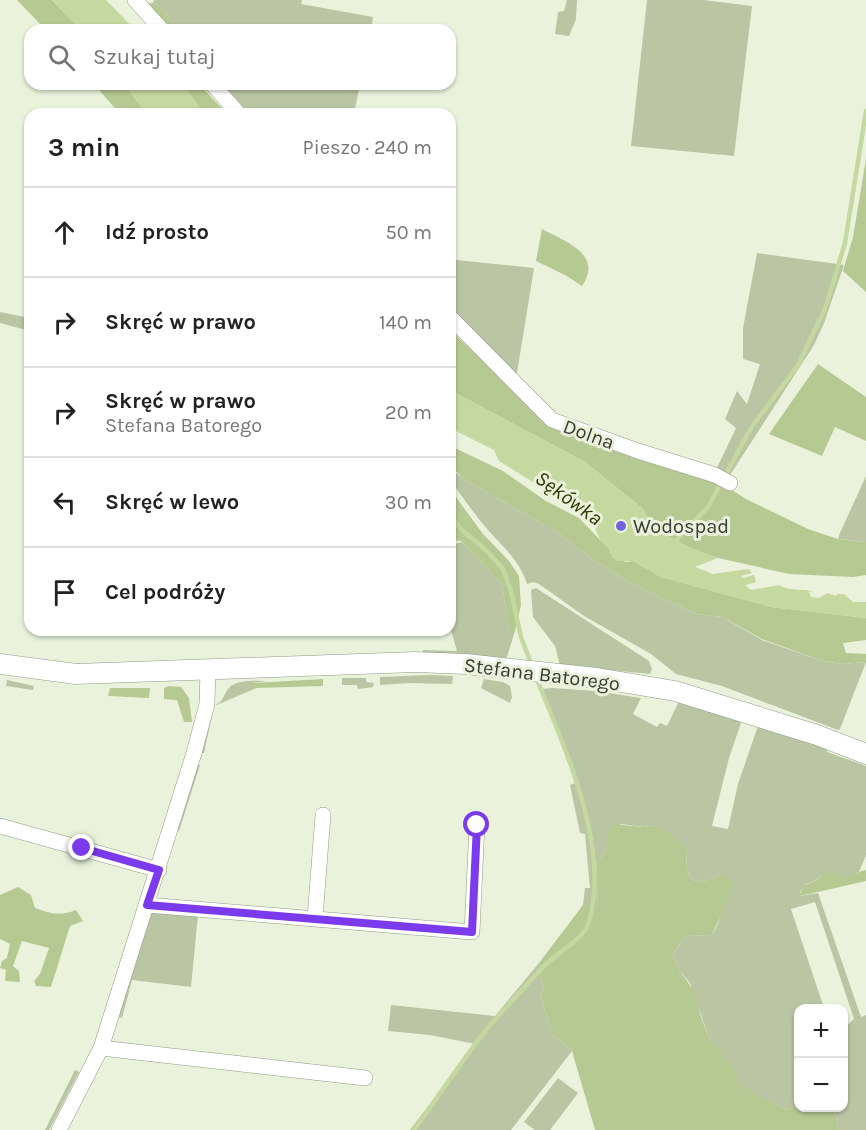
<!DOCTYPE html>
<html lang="pl">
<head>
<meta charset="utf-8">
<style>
  body { margin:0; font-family:Karla,sans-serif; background:#f2f2f2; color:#222 }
  .controls { position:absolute; right:18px; bottom:18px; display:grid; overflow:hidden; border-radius:12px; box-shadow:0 2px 4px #0004 }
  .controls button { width:54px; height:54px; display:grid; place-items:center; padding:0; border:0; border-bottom:2px solid #e0e0e0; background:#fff; color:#222; font:30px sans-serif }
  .stop { position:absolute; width:18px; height:18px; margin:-14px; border:4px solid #7c3aed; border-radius:50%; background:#fff }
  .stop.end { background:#7c3aed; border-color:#fff; box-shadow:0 2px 6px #0008 }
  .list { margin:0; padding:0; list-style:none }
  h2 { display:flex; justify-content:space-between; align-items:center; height:78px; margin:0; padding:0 24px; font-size:26px }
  h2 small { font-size:20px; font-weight:400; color:#767676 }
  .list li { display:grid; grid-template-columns:39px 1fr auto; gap:18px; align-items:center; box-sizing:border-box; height:90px; padding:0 24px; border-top:2px solid #e0e0e0 }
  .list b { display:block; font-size:22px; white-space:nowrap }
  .list p { margin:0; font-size:20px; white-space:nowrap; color:#767676 }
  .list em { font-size:20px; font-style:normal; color:#767676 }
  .icon { flex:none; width:33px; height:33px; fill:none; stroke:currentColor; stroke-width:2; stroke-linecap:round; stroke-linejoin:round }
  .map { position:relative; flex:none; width:866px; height:1130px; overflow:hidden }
  .search { position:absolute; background:#fff; box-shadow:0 2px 4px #0004; left:24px; top:24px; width:432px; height:66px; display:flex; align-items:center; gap:15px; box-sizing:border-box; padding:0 21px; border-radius:18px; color:#767676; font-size:22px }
  .panel { position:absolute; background:#fff; box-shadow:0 2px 4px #0004; left:24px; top:108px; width:432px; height:528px; border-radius:18px }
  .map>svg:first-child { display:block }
  .green { fill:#b9c5a3 }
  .forest { fill:#b6c993 }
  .water { fill:#c4d8a0 }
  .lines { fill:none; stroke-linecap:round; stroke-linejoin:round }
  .stream { stroke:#c4d8a0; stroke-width:4.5 }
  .minor-casing { stroke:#929a85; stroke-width:16 }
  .tertiary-casing { stroke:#929a85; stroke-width:21 }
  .minor { stroke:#fff; stroke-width:15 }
  .tertiary { stroke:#fff; stroke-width:20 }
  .route { stroke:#7c3aed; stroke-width:8 }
  .poi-dot { fill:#7163dd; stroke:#eaf2dc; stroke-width:2 }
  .labels { text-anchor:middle; stroke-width:6; stroke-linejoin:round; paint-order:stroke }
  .street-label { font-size:20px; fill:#383c33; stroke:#eaf2dc }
  .poi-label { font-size:20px; fill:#383c33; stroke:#eaf2dc; text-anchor:start }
  .water-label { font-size:21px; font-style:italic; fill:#2e3d00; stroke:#eaf2dc }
</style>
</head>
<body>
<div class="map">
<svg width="866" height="1130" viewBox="0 0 866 1130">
  <rect width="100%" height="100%" fill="#eaf2dc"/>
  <!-- green -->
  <g class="green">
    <path d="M 154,0 L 302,0 L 301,4 L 373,17 L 371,30 L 174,30 C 173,19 163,7 153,3 Z"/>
    <polygon points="567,0 577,0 576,19 569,36 555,34 558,12 564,11"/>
    <polygon points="647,0 703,0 752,6 734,156 631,146"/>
    <polygon points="213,84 360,84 354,114 240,114"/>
    <polygon points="757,253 844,265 824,323 814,345 730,475 716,470 736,428 725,419 737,391 747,404 760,364 743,359 743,328"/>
    <polygon points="456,260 534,268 516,379 450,313 450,282"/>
    <polygon points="0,312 30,318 30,331 0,323"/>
    <path d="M 455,472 L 462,478 L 557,532 L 592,559 L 626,580 L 670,602 L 697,614 L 722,617 L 762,640 L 822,661 L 843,664 L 866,662 L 840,729 L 838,730 L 722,686 L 676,674 L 651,654 L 584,616 L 539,584 L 533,582 L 527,584 C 520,561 503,547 488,530 C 474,514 462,496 450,480 Z"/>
    <polygon points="866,476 866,542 838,539 840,533"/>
    <polygon points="462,542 502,584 509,631 515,631 506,660 423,655 423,650 457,651 450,627 450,545"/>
    <polygon points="536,588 649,661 652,669 650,674 560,665 555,646 533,617 531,590"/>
    <polygon points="429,675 453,676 452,684 409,683 380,685 380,677"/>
    <polygon points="342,678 366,678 366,682 374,683 373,687 358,689 357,685 342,685"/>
    <polygon points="484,679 503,682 510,686 512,697 510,703 481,688"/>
    <polygon points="7,680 34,686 33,690 6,686"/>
    <path d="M 267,681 L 252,683 L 252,690 L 214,706 L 204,753 L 200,753 L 214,706 C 225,700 222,697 229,688 C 237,679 256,681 267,681 Z"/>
    <path d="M 553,688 L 596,691 L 641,698 L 633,714 L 657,727 L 660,723 L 667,726 L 681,697 L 740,716 L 741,723 L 729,758 L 712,826 L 728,829 L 738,784 L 759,723 L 827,748 L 827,752 L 866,766 L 866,855 L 859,872 L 844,877 L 821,875 L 819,879 L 806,884 L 800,891 L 800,896 L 818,893 L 861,1017 L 866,1015 L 866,1130 L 839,1130 L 834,1108 L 844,1108 L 844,1028 L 854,1019 L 815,902 L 791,909 L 824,1008 L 798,1008 L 798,1104 L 787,1110 L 736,1083 L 737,1074 L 709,1038 L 690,983 L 680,971 L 673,954 L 685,936 L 712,935 C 725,917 722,895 723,874 L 704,882 L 693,880 C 685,871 686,862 687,850 L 656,825 L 644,827 L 621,824 L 608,834 L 608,847 L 596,865 L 598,879 L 597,909 L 583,905 L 585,888 L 590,888 L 585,834 L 580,833 L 570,785 L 578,782 L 573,765 L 542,689 Z"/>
    <polygon points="196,765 200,765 179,831 176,828"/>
    <polygon points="152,912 198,915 191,987 132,980 122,1018 118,1017 149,915"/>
    <polygon points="539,963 540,976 544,988 541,997 552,1034 572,1051 511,1130 410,1130 475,1044 430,1035 388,1031 391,1005 495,1016"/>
    <polygon points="75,1070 79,1072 49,1130 45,1130"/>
    <polygon points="558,1078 578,1093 550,1130 535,1130 524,1122"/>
  </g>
  <!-- forest -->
  <g class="forest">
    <polygon points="17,0 52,0 81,30 39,30 42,26"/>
    <path d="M 153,3 C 163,7 173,19 174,30 L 164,30 L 142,4 Z"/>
    <polygon points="94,84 125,84 146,114 120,114"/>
    <polygon points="182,84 199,84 227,114 205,114"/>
    <polygon points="866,159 866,292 843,271 853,237"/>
    <path d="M 542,229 C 564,241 604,254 582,286 L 565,275 L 536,261 Z"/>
    <polygon points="450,330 549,423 713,478 746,499 808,529 838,539 866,542 866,575 853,577 789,574 718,558 690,548 654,529 643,509 585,462 450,390"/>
    <polygon points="818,364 866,397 866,441 835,427 822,456 769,434"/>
    <polygon points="450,443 455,448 503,471 546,501 579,518 609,549 612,557 626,562 633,561 661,577 771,607 866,618 866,640 843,643 846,653 866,654 866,662 843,664 822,661 762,639 722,617 697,614 670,602 626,580 592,559 557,532 462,478 450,464"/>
    <polygon points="450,489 483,534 509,561 519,576 521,605 515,631 509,632 502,584 461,541 450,540"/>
    <polygon points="323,679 323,686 256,688 252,690 252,683"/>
    <polygon points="169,686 181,687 189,698 192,722 184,722 177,700 164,699 164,688"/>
    <polygon points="110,688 150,688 149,698 108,696"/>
    <path d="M 611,824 L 644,827 L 656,825 L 679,839 L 687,850 C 686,862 685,871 693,880 L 704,882 L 723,874 L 735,885 L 712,935 L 685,936 L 673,954 L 680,971 L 694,991 L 701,1017 L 709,1038 L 738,1074 L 737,1083 L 787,1110 L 798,1104 L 798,1108 L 834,1108 L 839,1130 L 595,1130 L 572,1051 L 552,1034 L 541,997 L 544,988 L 540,976 L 539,963 L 583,905 L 597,908 L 598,879 L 596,865 L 608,847 L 608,834 Z"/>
    <path d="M 866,870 L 866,881 L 800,896 C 800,884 809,884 819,879 L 824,871 L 830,871 C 842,881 853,873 866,870 Z"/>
    <path d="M 18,887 L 31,895 L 35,908 C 51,914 60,916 76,910 L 83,921 L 70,926 L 51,987 L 36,986 L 34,981 L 40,974 L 49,948 L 22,941 L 13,966 L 19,971 L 20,982 L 5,981 L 6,970 L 0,968 L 2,961 L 7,958 L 10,944 L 0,939 L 0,895 Z"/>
  </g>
  <!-- water -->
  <g class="water">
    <polygon points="52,0 106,0 135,30 81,30"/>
    <polygon points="125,84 182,84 205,114 146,114"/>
    <path d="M 450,390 L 585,462 L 643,509 L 654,529 L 690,548 L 718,558 L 695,567 L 713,574 L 749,569 L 752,573 L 741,576 L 743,578 L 754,575 L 756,582 L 745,585 L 751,590 L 780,585 C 786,591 803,589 814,591 L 809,592 L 811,597 L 819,598 L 827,593 L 836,596 L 837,594 L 844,594 L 853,602 L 866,602 L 866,618 L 771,607 L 660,577 L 633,561 L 617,561 L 612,557 L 609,549 L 601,542 L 595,528 L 581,512 L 499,461 L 494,450 L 450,428 Z"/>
  </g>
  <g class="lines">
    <!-- stream -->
    <g class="stream">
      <polyline points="450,516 463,531 487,551 503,569 511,591 521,637 532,666"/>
      <polyline points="674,543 708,507 751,428 798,365 825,309 845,243 866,111"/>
      <path d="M 414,1130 C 438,1097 461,1062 486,1030 C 504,1009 523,989 541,969 C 553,955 584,940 589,922 C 611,846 564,747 536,677"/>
    </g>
    <defs>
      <g id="minor">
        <polyline points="135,0 162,30"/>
        <polyline points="212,84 239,114"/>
        <polyline points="450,317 552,420 638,451 715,475 730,483"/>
        <polyline points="0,826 159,870"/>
        <polyline points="147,905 472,932 477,825"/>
        <polyline points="315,918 323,815"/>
        <polyline points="101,1048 365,1078"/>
        <polyline points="59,1130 101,1048 194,753 207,704 208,670"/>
      </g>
      <polyline id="tertiary" points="0,664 76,674 415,662 466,664 597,678 675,691 817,735 866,754"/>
    </defs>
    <!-- minor casing -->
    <use href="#minor" class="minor-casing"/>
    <!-- tertiary casing -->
    <use href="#tertiary" class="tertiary-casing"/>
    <!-- minor -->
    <use href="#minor" class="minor"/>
    <!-- tertiary -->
    <use href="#tertiary" class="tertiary"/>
  </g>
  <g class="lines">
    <!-- route -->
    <polyline class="route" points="82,848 159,870 147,905 472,932 477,825"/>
  </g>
  <!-- markers -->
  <circle class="poi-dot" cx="621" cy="526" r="6"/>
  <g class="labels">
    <!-- street labels -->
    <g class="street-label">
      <text transform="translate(589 434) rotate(20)" y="7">Dolna</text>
      <text transform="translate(542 674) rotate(7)" y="7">Stefana Batorego</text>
    </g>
    <!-- poi labels -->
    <g class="poi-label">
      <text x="633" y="533">Wodospad</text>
    </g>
    <!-- water labels -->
    <g class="water-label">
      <text transform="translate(569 498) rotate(36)" y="7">Sękówka</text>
    </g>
  </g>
</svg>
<div class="controls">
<button>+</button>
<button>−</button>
</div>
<div class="stop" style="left:477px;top:825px"></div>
<div class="stop end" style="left:82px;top:848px"></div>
<div class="search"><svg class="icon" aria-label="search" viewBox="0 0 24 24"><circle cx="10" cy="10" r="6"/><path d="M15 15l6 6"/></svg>Szukaj tutaj</div>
<section class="panel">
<h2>3 min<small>Pieszo · 240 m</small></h2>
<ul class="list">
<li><svg class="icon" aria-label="ahead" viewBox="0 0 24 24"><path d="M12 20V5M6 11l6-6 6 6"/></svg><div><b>Idź prosto</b></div><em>50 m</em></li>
<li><svg class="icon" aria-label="right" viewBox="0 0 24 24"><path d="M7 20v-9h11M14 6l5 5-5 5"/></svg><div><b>Skręć w prawo</b></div><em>140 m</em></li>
<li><svg class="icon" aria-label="right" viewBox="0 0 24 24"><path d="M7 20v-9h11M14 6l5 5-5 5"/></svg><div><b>Skręć w prawo</b><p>Stefana Batorego</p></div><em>20 m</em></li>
<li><svg class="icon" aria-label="left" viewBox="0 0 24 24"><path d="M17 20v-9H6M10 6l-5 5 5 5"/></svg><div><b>Skręć w lewo</b></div><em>30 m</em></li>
<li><svg class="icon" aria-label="arrive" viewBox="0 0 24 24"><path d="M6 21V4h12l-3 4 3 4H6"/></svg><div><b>Cel podróży</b></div></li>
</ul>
</section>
</div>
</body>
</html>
